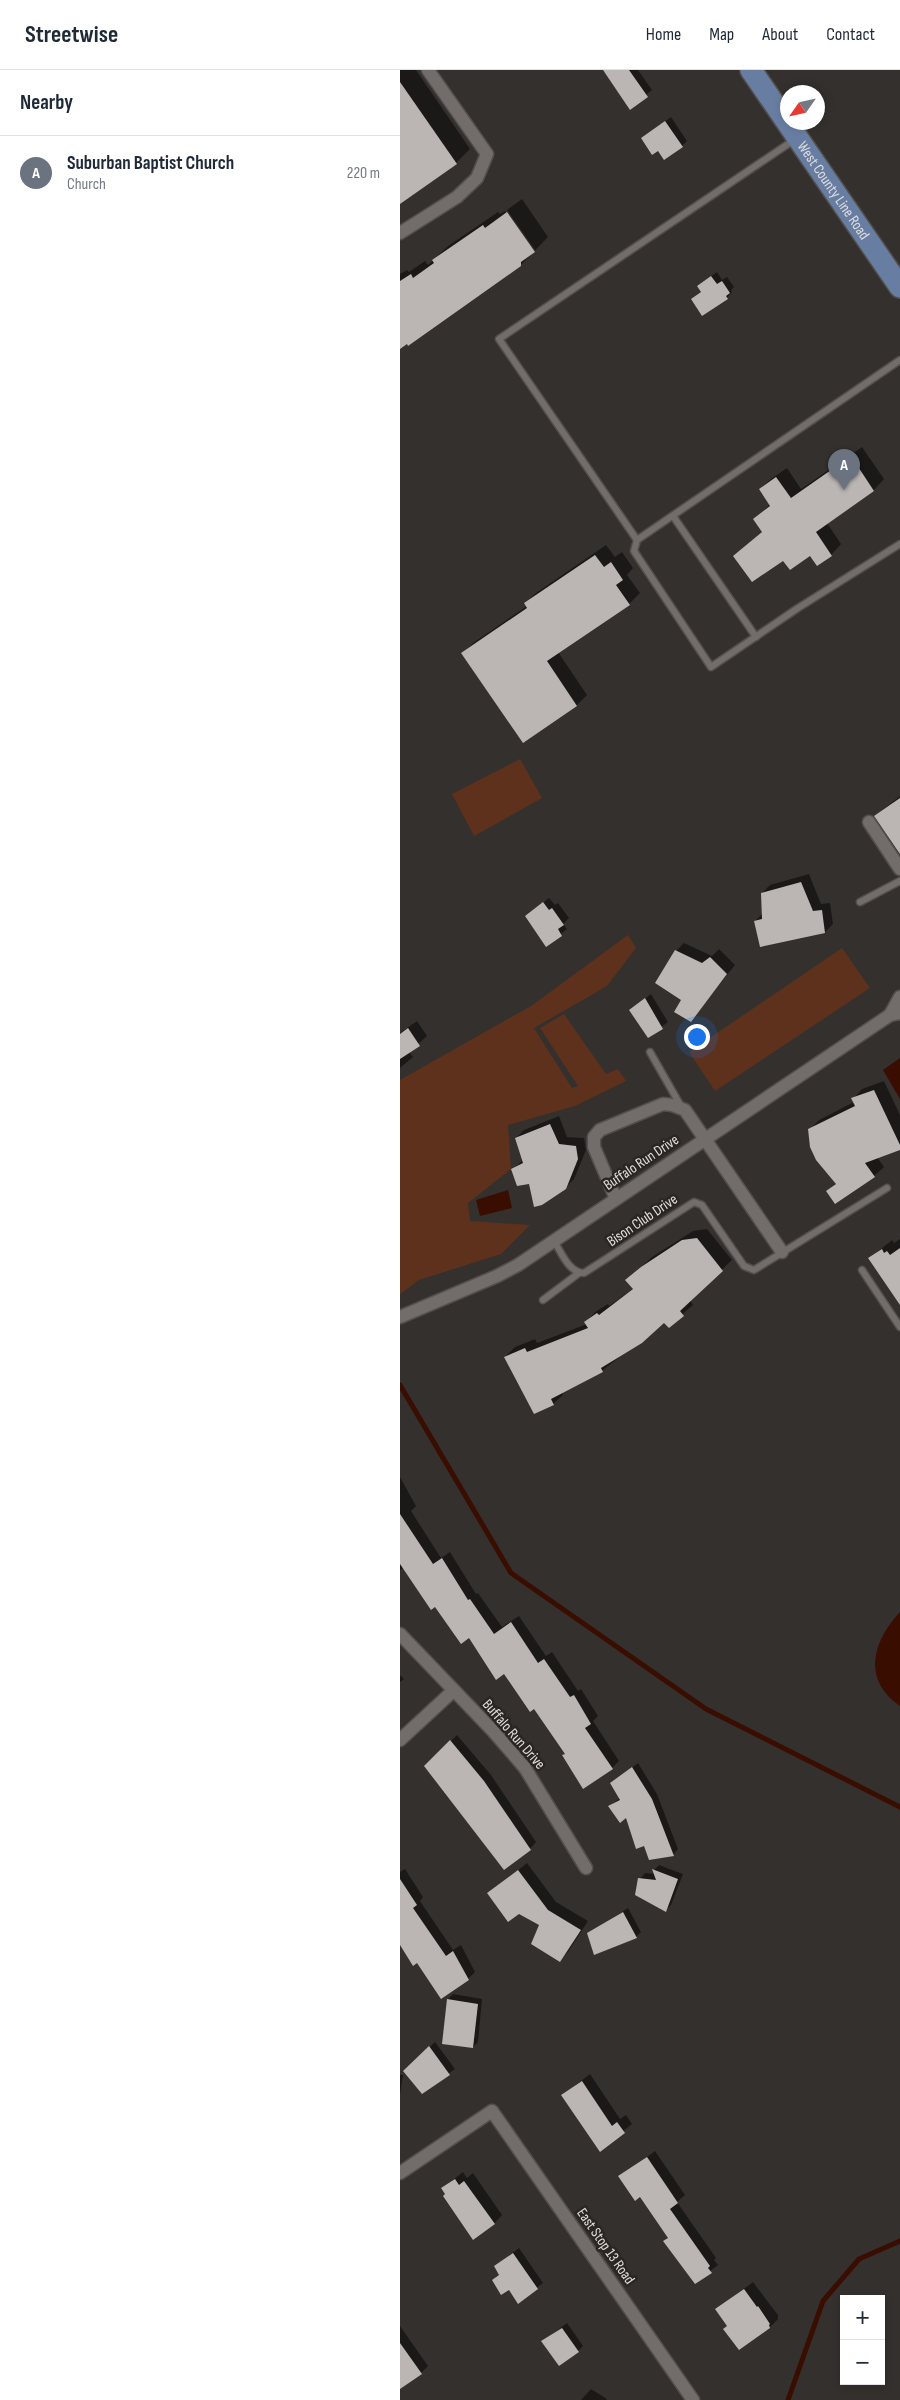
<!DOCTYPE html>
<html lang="en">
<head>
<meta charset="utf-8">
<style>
  body { margin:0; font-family:"Sofia Sans Condensed",sans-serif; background:#f6f6f7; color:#1f2937 }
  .controls { position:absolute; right:15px; bottom:15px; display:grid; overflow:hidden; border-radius:0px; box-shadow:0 2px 8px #0003 }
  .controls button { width:45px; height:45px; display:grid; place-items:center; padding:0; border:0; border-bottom:1px solid #e0e1e3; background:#fff; color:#1f2937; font:25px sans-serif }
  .compass { position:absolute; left:380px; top:15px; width:45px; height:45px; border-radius:50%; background:#fff; box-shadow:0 2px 8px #0003; rotate:236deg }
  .you { position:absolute; left:296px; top:966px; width:18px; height:18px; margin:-12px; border:4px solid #fff; border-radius:50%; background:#1a73e8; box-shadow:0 0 0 8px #1a73e833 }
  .badge { display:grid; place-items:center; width:32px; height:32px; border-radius:50%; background:#1a73e8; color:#fff; font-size:16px; font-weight:700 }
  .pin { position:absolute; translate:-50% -41px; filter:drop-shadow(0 1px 2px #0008) }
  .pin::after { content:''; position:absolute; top:26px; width:18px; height:15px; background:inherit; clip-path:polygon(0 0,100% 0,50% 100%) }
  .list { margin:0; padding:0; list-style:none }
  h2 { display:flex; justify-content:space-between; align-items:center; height:65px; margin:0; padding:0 20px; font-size:21px }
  h2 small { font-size:16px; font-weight:400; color:#747a83 }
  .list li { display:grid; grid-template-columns:32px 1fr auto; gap:15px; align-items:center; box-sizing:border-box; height:75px; padding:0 20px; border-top:1px solid #e0e1e3 }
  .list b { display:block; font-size:19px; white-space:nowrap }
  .list p { margin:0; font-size:16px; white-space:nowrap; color:#747a83 }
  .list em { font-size:16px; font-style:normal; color:#747a83 }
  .map { position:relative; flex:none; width:500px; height:2330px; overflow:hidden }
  header { display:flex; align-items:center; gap:30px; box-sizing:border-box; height:70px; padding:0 25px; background:#fff; border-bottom:1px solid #e0e1e3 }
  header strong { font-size:24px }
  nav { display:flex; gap:28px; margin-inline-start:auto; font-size:18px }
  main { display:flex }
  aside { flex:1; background:#fff }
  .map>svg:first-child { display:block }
  .green { fill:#5e311d }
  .water { fill:#390d00 }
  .shadow { fill:#0007 }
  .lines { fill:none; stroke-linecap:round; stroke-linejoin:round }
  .stream { stroke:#390d00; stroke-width:5 }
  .building { fill:#bbb6b4 }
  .service-casing { stroke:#534f4d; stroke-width:9 }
  .minor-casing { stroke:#534f4d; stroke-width:15 }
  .primary-casing { stroke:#534f4d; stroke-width:24 }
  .service { stroke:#726d6b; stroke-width:6 }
  .minor { stroke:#726d6b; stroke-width:12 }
  .primary { stroke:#677da2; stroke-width:21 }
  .labels { text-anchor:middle; stroke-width:5; stroke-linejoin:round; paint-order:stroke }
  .street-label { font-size:15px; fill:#e0dddc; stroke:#2a2624 }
</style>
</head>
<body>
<header>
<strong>Streetwise</strong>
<nav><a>Home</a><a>Map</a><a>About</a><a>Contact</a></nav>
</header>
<main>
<aside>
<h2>Nearby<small></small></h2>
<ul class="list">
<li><span class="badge" style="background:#6b7280">A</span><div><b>Suburban Baptist Church</b><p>Church</p></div><em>220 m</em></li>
</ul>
</aside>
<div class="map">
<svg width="500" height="2330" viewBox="0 0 500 2330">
  <rect width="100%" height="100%" fill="#34302e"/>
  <!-- green -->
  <g class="green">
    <polygon points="120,689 142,728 74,766 52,724"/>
    <polygon points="228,865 236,878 207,916 134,958 172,1018 178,1016 140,958 164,944 206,1004 218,999 226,1011 175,1036 108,1055 111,1099 68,1133 70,1151 130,1155 101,1184 19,1210 0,1224 0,1010 131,936"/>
    <polygon points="442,878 470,918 315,1021 289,982"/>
  </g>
  <!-- water -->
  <g class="water">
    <polygon points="500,988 500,1029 483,1000"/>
    <polygon points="108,1120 112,1138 80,1146 76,1130"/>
    <path d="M 500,1542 L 500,1636 C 462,1610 472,1572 500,1542 Z"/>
  </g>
  <!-- shadow -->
  <g class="shadow">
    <polygon points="0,0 16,0 70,79 56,93 0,132"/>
    <polygon points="203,0 238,0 252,20 230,38"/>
    <polygon points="271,47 287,71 282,76 258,79 242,68"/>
    <polygon points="122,129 148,167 121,195 0,277 0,204 7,200 9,202 25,191 28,195 48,176 98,142 100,144 105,141 133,182 135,180 107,140"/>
    <polygon points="317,202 322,210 327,207 334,217 331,220 332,222 327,228 292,229 302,221 304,211"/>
    <polygon points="462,377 484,409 474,420 427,453 441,474 431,485 411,485 383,489 335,486 363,461 354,449 371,434 360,419 371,409 387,398 401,419"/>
    <polygon points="206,475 215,487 222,482 233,498 227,505 240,523 229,534 158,582 187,625 177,635 123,672 63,583 73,573 127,536 125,533 136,523"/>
    <polygon points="500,726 500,781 475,746"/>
    <polygon points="409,804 421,834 430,833 433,854 425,862 355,851 363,843 362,823 370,815"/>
    <polygon points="149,828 155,835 158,833 169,848 163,854 167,859 147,875 126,846"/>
    <polygon points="284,873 312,886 319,879 335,895 291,950 283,930 276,881"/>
    <polygon points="251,924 268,952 249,966 231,940"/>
    <polygon points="17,951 27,966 9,982 13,987 0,998 0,963"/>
    <polygon points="484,1011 500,1045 500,1078 477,1087 484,1097 474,1106 428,1121 436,1113 409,1060 419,1050 454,1032 453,1029 462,1019"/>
    <polygon points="159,1046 167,1067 184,1068 186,1080 174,1109 165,1118 130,1113 113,1099 123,1090 116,1068 124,1060"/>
    <polygon points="307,1159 332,1190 290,1230 293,1235 269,1256 264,1251 202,1301 162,1322 163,1325 153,1334 105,1287 115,1277 135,1269 137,1273 187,1254 186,1252 195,1242 208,1234 209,1236 234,1218 227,1210 252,1187 293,1161"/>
    <polygon points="500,1169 500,1233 470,1188 492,1170 494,1173"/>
    <polygon points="0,1407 16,1436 11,1441 41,1488 50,1482 76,1524 78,1523 102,1557 119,1546 146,1586 152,1582 178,1621 181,1619 198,1646 193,1651 219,1691 212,1698 166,1683 135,1637 105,1603 70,1566 35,1535 4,1498 0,1500"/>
    <polygon points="0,1605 4,1609 0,1612"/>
    <polygon points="57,1665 91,1705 136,1772 130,1779 25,1696"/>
    <polygon points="238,1693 257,1724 278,1779 273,1785 245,1774 227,1746 210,1736 220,1728 212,1713"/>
    <polygon points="127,1793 156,1832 188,1851 168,1882 160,1890 141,1855 89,1823"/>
    <polygon points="259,1795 283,1804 271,1835 266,1840 240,1809 245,1803 255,1804 254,1800"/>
    <polygon points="5,1799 23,1827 20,1831 53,1880 61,1875 75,1902 68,1909 17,1891 0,1873 0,1802"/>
    <polygon points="228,1838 241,1862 236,1867 188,1864"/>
    <polygon points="53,1924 82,1929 78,1972 73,1977 48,1929"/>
    <polygon points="35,1972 55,1999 22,2022 5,2001"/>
    <polygon points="190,2004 220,2049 226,2045 232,2054 200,2080 163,2025"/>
    <polygon points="0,2005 3,2005 0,2025"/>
    <polygon points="255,2081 285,2125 277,2132 316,2188 314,2190 318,2195 295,2213 265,2171 269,2167 241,2125 220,2107"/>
    <polygon points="63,2102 67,2108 73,2103 102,2145 94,2154 46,2124 43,2118"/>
    <polygon points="119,2178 143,2213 118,2232 109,2218 93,2210 100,2204 95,2196"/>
    <polygon points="353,2212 378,2245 378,2249 370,2257 328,2256 317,2239"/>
    <polygon points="167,2253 183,2276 178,2281 143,2271"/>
    <polygon points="0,2256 28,2296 21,2303 0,2312"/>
    <polygon points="191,2319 207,2329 206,2330 181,2330"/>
  </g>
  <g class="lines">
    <!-- stream -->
    <g class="stream">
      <polyline points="0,1315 111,1503 306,1639 500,1737"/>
      <polyline points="388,2330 423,2231 459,2189 500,2171"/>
    </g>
  </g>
  <!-- building -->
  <g class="building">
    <polygon points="203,0 229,0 248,27 230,40"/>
    <polygon points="0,12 57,94 0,134"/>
    <polygon points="265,51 283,77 264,90 258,81 252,85 241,68"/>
    <polygon points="107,142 135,182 121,192 121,196 8,276 7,274 0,279 0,211 11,204 13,208 34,193 32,190 83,155 85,158"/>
    <polygon points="311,206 317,214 322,211 330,223 326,226 328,229 302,246 291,229 301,222 297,216"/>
    <polygon points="451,386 474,421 416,462 432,486 417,496 410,486 390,500 383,491 352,512 333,486 362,462 353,449 370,436 359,419 376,407 391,428"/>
    <polygon points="195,485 204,497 211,492 223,510 216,515 230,535 147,591 177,636 123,673 61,583 127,538 124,533"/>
    <polygon points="500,728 500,784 474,746"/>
    <polygon points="401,812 413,841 422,840 425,863 360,877 354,851 362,849 361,823"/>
    <polygon points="143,832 149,840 152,838 164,855 158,859 162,866 146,877 125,846"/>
    <polygon points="275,880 302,893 310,887 327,904 291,952 274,942 281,930 255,913"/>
    <polygon points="245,928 263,959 248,968 229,940"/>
    <polygon points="8,958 20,976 0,989 0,964"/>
    <polygon points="474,1020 500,1075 500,1080 465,1093 475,1107 435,1134 426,1121 436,1114 416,1090 410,1077 408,1059 455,1036 451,1028"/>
    <polygon points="150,1054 159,1074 176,1076 178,1089 166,1119 142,1135 134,1137 129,1114 117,1116 111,1099 123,1093 115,1068"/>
    <polygon points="297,1168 323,1201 280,1241 284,1246 269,1258 264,1253 242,1273 201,1298 203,1302 151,1329 154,1335 134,1344 104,1287 125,1278 127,1282 188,1258 184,1252 197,1243 199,1245 233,1219 225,1210 241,1197 282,1170"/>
    <polygon points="500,1178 500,1235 468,1188 482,1179 484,1183 487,1181 490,1185"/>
    <polygon points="0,1444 33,1494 42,1488 68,1530 70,1529 94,1564 111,1552 138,1593 144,1589 170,1627 174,1625 191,1654 185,1658 213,1699 183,1719 162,1685 165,1684 134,1639 130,1642 104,1604 96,1610 69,1568 61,1574 35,1537 31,1540 0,1494"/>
    <polygon points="50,1670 84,1711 131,1780 104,1800 24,1696"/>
    <polygon points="232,1697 252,1729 274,1786 249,1790 244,1776 236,1779 226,1748 220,1753 208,1736 220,1730 210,1713"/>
    <polygon points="252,1799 278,1809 266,1842 235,1825 238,1808 256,1810"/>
    <polygon points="118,1800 148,1840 181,1860 160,1892 131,1874 139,1855 119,1844 108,1852 87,1823"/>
    <polygon points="0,1809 17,1835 13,1838 46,1886 53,1881 69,1910 41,1929 17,1893 13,1896 0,1875"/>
    <polygon points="223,1842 237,1868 194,1885 187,1863"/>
    <polygon points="47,1929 78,1934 73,1978 42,1974"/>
    <polygon points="29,1976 50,2005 22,2024 3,2001"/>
    <polygon points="182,2011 212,2056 217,2052 225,2063 200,2082 161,2025"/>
    <polygon points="247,2087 278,2133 270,2139 310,2196 308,2198 312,2203 295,2214 263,2171 268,2168 240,2127 235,2131 218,2106"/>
    <polygon points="55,2109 59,2115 64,2111 95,2154 73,2170 43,2126 45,2124 41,2118"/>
    <polygon points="113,2183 138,2219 118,2234 109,2220 101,2225 92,2210 99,2205 94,2196"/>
    <polygon points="344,2219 357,2237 358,2236 370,2254 369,2255 370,2258 339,2280 323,2259 327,2256 315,2239"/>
    <polygon points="162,2258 179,2282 159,2296 141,2271"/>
    <polygon points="0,2273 22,2304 0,2319"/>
  </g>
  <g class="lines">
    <defs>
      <g id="service">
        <polyline points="500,290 237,470 234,481 311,597 398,538 500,474"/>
        <polyline points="273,446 356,567"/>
        <polyline points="237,470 99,269 394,70"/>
        <polyline points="460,832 500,811"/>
        <polyline points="250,982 282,1038"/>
        <path d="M 154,1171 C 161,1182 169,1203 184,1203 L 294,1132 L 302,1135 L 344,1196 L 354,1200 L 487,1118"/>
        <polyline points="462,1200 500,1257"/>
        <polyline points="143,1230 179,1203"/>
      </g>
      <g id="minor">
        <polyline points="0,163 57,127 77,108 87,84 28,0"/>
        <polyline points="469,752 500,799"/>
        <polyline points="490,945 500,927"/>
        <polyline points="216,1129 194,1077 194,1067 200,1060 263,1034 272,1035 285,1040 382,1182"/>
        <polyline points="0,1247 97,1206 118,1195 490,945 500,943"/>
        <polyline points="0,1564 93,1661 125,1698 186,1798"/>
        <polyline points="0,1670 53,1621"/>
        <polyline points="0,2103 92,2041 293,2330"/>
      </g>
      <g id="primary">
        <path id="s1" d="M 351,0 L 500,217"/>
      </g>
    </defs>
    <!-- service casing -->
    <use href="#service" class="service-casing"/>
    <!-- minor casing -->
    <use href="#minor" class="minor-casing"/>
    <!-- primary casing -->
    <use href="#primary" class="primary-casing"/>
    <!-- service -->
    <use href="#service" class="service"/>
    <!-- minor -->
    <use href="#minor" class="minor"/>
    <!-- primary -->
    <use href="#primary" class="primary"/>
  </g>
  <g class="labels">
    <!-- street labels -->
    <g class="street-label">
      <text dy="5" stroke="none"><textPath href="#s1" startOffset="146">West County Line Road</textPath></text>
      <text transform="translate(241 1092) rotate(-34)" y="5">Buffalo Run Drive</text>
      <text transform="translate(242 1150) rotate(-34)" y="5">Bison Club Drive</text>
      <text transform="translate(114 1664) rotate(49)" y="5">Buffalo Run Drive</text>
      <text transform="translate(206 2176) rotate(55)" y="5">East Stop 13 Road</text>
    </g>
  </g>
</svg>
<div class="controls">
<button>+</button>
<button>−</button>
</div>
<svg class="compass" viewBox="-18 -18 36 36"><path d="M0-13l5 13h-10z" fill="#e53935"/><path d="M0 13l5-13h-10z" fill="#747a83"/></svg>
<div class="you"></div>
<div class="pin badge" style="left:444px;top:420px;background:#6b7280">A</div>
</div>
</main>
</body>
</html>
